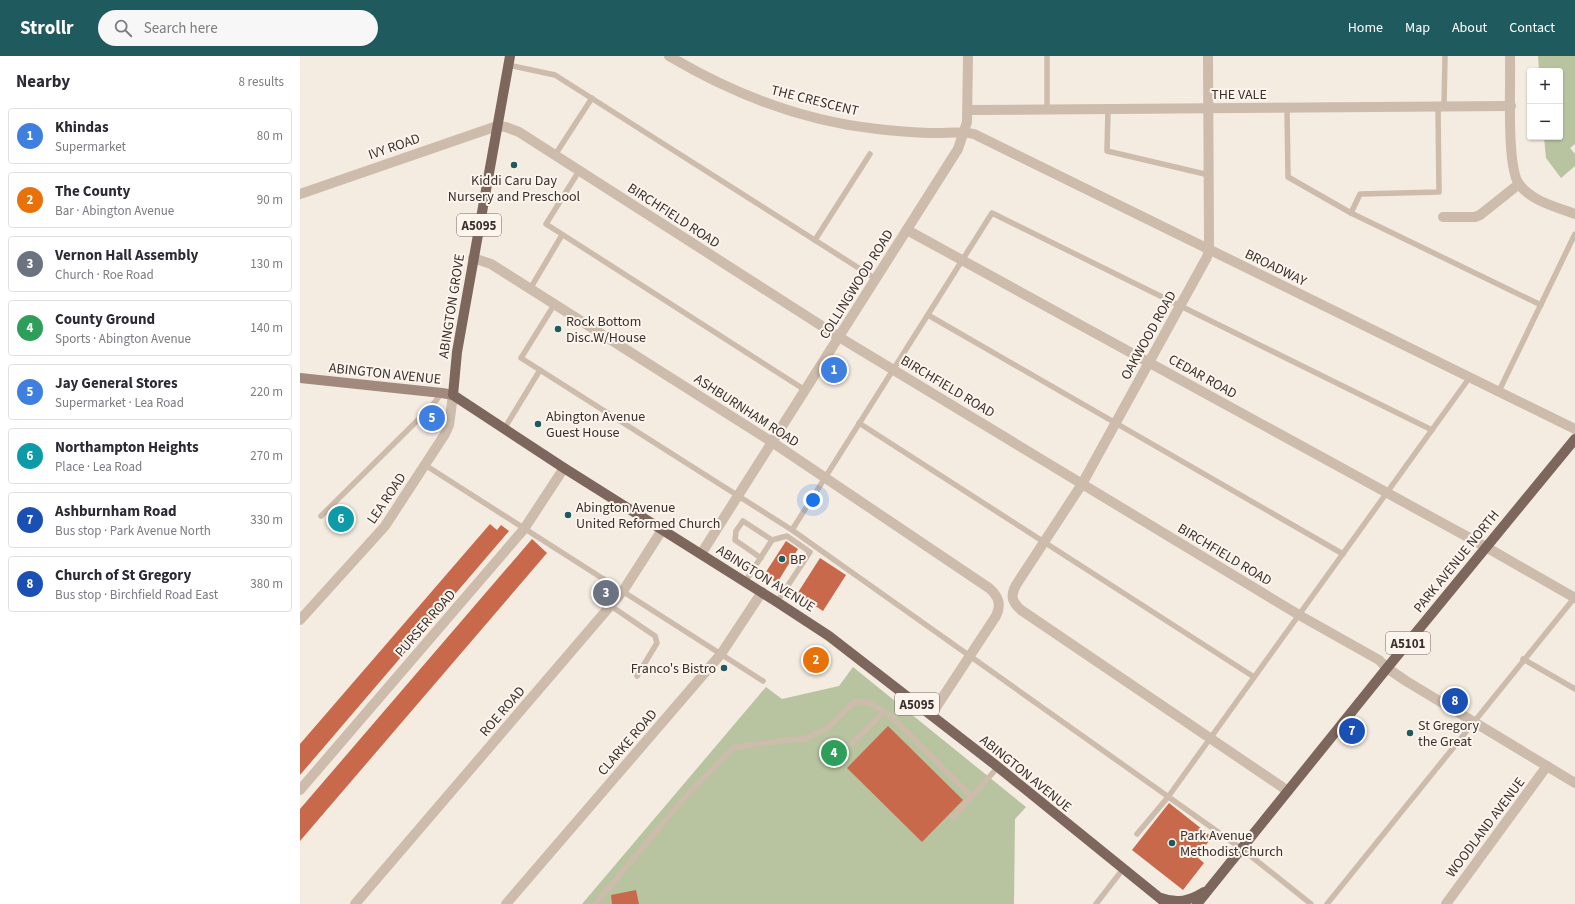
<!DOCTYPE html>
<html lang="en">
<head>
<meta charset="utf-8">
<style>
  body { margin:0; font-family:"Source Sans 3",sans-serif; background:#f7f7f7; color:#2b2b33 }
  .controls { position:absolute; right:12px; top:12px; display:grid; overflow:hidden; border-radius:4px; box-shadow:0 1px 3px #0004 }
  .controls button { width:36px; height:36px; display:grid; place-items:center; padding:0; border:0; border-bottom:1px solid #e1e1e2; background:#fff; color:#2b2b33; font:20px sans-serif }
  .you { position:absolute; left:513px; top:444px; width:14px; height:14px; margin:-10px; border:3px solid #fff; border-radius:50%; background:#1a73e8; box-shadow:0 0 0 6px #1a73e833 }
  .badge { display:grid; place-items:center; width:26px; height:26px; border-radius:50%; background:#1f5a5e; color:#fff; font-size:13px; font-weight:700 }
  .pin { position:absolute; translate:-50% -50%; border:2px solid #fff; box-shadow:0 1px 4px #0006 }
  .list { margin:0; padding:0; list-style:none }
  h2 { display:flex; justify-content:space-between; align-items:center; height:52px; margin:0; padding:0 16px; font-size:17px }
  h2 small { font-size:13px; font-weight:400; color:#7c7c81 }
  .list li { display:grid; grid-template-columns:26px 1fr auto; gap:12px; align-items:center; box-sizing:border-box; height:56px; margin:0 8px 8px; padding:0 8px; border:1px solid #e1e1e2; border-radius:4px }
  .list b { display:block; font-size:15px; white-space:nowrap }
  .list p { margin:0; font-size:13px; white-space:nowrap; color:#7c7c81 }
  .list em { font-size:13px; font-style:normal; color:#7c7c81 }
  .icon { flex:none; width:22px; height:22px; fill:none; stroke:currentColor; stroke-width:2; stroke-linecap:round; stroke-linejoin:round }
  .map { position:relative; flex:none; width:1275px; height:848px; overflow:hidden }
  header { display:flex; align-items:center; gap:24px; box-sizing:border-box; height:56px; padding:0 20px; background:#1f5a5e; color:#fff }
  header strong { font-size:19px }
  nav { display:flex; gap:22px; margin-inline-start:auto; font-size:14px }
  .search { width:280px; height:36px; background:#f7f7f7; display:flex; align-items:center; gap:10px; box-sizing:border-box; padding:0 14px; border-radius:22px; color:#7c7c81; font-size:15px }
  main { display:flex }
  aside { flex:1; background:#fff }
  .map>svg:first-child { display:block }
  .green { fill:#b8c4a0 }
  .building { fill:#c8694b }
  .lines { fill:none; stroke-linecap:round; stroke-linejoin:round }
  .lane { stroke:#cdbbac; stroke-width:5.5 }
  .street { stroke:#cdbbac; stroke-width:10 }
  .secondary { stroke:#a18a7d; stroke-width:10 }
  .primary { stroke:#7d675c; stroke-width:10 }
  .poi-dot { fill:#1f5a5e; stroke:#fbf5ee; stroke-width:1.5 }
  .labels { text-anchor:middle; stroke-width:4; stroke-linejoin:round; paint-order:stroke }
  .shield { fill:#fbf5ee; stroke:#756b66; stroke-width:1 }
  .shield-label { font-size:13px; font-weight:bold; fill:#3b302b }
  .street-label { font-size:14px; fill:#3b302b; stroke:#fbf5ee }
  .poi-label { font-size:14px; fill:#3b302b; stroke:#fbf5ee; text-anchor:start }
</style>
</head>
<body>
<header>
<strong>Strollr</strong>
<div class="search"><svg class="icon" aria-label="search" viewBox="0 0 24 24"><circle cx="10" cy="10" r="6"/><path d="M15 15l6 6"/></svg>Search here</div>
<nav><a>Home</a><a>Map</a><a>About</a><a>Contact</a></nav>
</header>
<main>
<aside>
<h2>Nearby<small>8 results</small></h2>
<ul class="list">
<li><span class="badge" style="background:#3f7fe0">1</span><div><b>Khindas</b><p>Supermarket</p></div><em>80 m</em></li>
<li><span class="badge" style="background:#e8710a">2</span><div><b>The County</b><p>Bar · Abington Avenue</p></div><em>90 m</em></li>
<li><span class="badge" style="background:#6b7280">3</span><div><b>Vernon Hall Assembly</b><p>Church · Roe Road</p></div><em>130 m</em></li>
<li><span class="badge" style="background:#2e9e5b">4</span><div><b>County Ground</b><p>Sports · Abington Avenue</p></div><em>140 m</em></li>
<li><span class="badge" style="background:#3f7fe0">5</span><div><b>Jay General Stores</b><p>Supermarket · Lea Road</p></div><em>220 m</em></li>
<li><span class="badge" style="background:#0f9aa8">6</span><div><b>Northampton Heights</b><p>Place · Lea Road</p></div><em>270 m</em></li>
<li><span class="badge" style="background:#1a4fb4">7</span><div><b>Ashburnham Road</b><p>Bus stop · Park Avenue North</p></div><em>330 m</em></li>
<li><span class="badge" style="background:#1a4fb4">8</span><div><b>Church of St Gregory</b><p>Bus stop · Birchfield Road East</p></div><em>380 m</em></li>
</ul>
</aside>
<div class="map">
<svg width="1275" height="848" viewBox="0 0 1275 848">
  <rect width="100%" height="100%" fill="#f4ebe1"/>
  <!-- green -->
  <g class="green">
    <polygon points="1238,0 1275,0 1275,88 1270,92 1275,98 1275,110 1261,122 1246,102 1244,81 1260,81 1260,15 1239,15"/>
    <polygon points="553,611 726,751 715,763 714,848 282,848 466,631 482,643 539,630"/>
  </g>
  <!-- building -->
  <g class="building">
    <polygon points="190,468 197,474 201,469 209,475 0,719 0,688"/>
    <polygon points="232,483 247,497 0,785 0,753"/>
    <polygon points="486,485 498,493 477,527 464,519"/>
    <polygon points="520,502 546,519 523,555 497,538"/>
    <polygon points="588,670 663,744 622,786 547,712"/>
    <polygon points="869,747 912,781 897,801 904,807 883,834 832,794"/>
    <polygon points="336,834 339,848 312,848 311,839"/>
  </g>
  <g class="lines">
    <!-- lane -->
    <g class="lane">
      <polyline points="747,0 747,54"/>
      <polyline points="208,9 255,19 576,223"/>
      <polyline points="1144,51 1145,0"/>
      <polyline points="987,52 988,121 1051,157 1241,249"/>
      <polyline points="808,53 807,95 909,119"/>
      <polyline points="255,99 292,42"/>
      <polyline points="279,115 246,168 505,334"/>
      <polyline points="1051,157 1060,138 1139,136 1138,52"/>
      <polyline points="515,184 570,98"/>
      <polyline points="230,233 262,179"/>
      <polyline points="254,249 221,302 492,474 942,793 1011,848"/>
      <polyline points="628,259 1043,498"/>
      <polyline points="1199,335 1275,178"/>
      <polyline points="559,367 954,621"/>
      <polyline points="204,373 240,314"/>
      <polyline points="125,409 463,625"/>
      <polyline points="21,460 130,352 142,337"/>
      <polyline points="492,474 692,157 1132,374"/>
      <polyline points="461,502 435,484 436,475 443,465 472,484"/>
      <polyline points="445,526 472,484 487,480 510,496 477,546"/>
      <polyline points="311,550 355,580 357,587 337,620"/>
      <polyline points="1223,603 1275,633"/>
      <polyline points="551,688 584,656"/>
      <polyline points="653,762 698,711"/>
      <polyline points="837,778 868,741 1170,321"/>
      <polyline points="295,848 386,740 434,691 506,682 526,673 554,646 569,646 592,661 672,741"/>
      <polyline points="796,848 823,813"/>
      <polyline points="1027,848 1275,541"/>
    </g>
    <!-- street -->
    <g class="street">
      <path d="M 369,0 C 433,38 502,65 577,73 C 596,75 616,77 635,77 C 648,77 661,75 674,78 L 1275,373"/>
      <path d="M 908,0 L 909,180 L 909,194 L 907,201 L 782,428 L 716,529 C 710,540 712,546 721,554 L 988,735"/>
      <path d="M 1210,0 C 1211,25 1206,110 1219,128 C 1231,145 1256,151 1275,158"/>
      <polyline points="668,54 1211,50"/>
      <polyline points="0,138 197,70 206,71 219,76 539,281 999,559 1079,604 1087,612 1106,625 1275,727"/>
      <polyline points="1143,161 1175,161 1180,159 1219,128"/>
      <polyline points="607,174 1186,491 1275,542"/>
      <path d="M 173,202 L 191,208 L 472,386 L 689,532 C 698,540 702,548 696,560 L 631,659"/>
      <polyline points="401,498 658,93 667,66 668,0"/>
      <polyline points="0,564 85,470 145,378 149,369 153,339"/>
      <polyline points="0,734 224,473 264,412"/>
      <polyline points="55,848 323,535 362,474"/>
      <polyline points="206,848 421,598 462,536"/>
      <polyline points="1146,848 1247,710"/>
    </g>
    <!-- secondary -->
    <polyline class="secondary" points="0,322 142,337 153,339"/>
    <!-- primary -->
    <g class="primary">
      <polyline points="210,0 157,296 153,339 264,412 477,546 529,580 698,711 867,848"/>
      <path d="M 861,842 C 877,848 890,845 904,836"/>
      <polyline points="897,848 1087,612 1275,383"/>
    </g>
  </g>
  <!-- markers -->
  <g class="poi-dot">
    <circle cx="214" cy="109" r="4"/>
    <circle cx="258" cy="273" r="4"/>
    <circle cx="238" cy="368" r="4"/>
    <circle cx="268" cy="459" r="4"/>
    <circle cx="482" cy="503" r="4"/>
    <circle cx="424" cy="612" r="4"/>
    <circle cx="1110" cy="677" r="4"/>
    <circle cx="872" cy="787" r="4"/>
  </g>
  <g class="labels">
    <!-- shield labels -->
    <g class="shield">
      <rect x="157" y="158" width="44" height="22" rx="3"/>
      <rect x="1086" y="576" width="44" height="22" rx="3"/>
      <rect x="595" y="637" width="44" height="22" rx="3"/>
    </g>
    <g class="shield-label">
      <text x="179" y="174">A5095</text>
      <text x="1108" y="592">A5101</text>
      <text x="617" y="653">A5095</text>
    </g>
    <!-- street labels -->
    <g class="street-label">
      <text x="939" y="43">THE VALE</text>
      <text transform="translate(515 44) rotate(14)" y="5">THE CRESCENT</text>
      <text transform="translate(94 90) rotate(-19)" y="5">IVY ROAD</text>
      <text transform="translate(374 159) rotate(33)" y="5">BIRCHFIELD ROAD</text>
      <text transform="translate(976 211) rotate(26)" y="5">BROADWAY</text>
      <text transform="translate(556 228) rotate(-58)" y="5">COLLINGWOOD ROAD</text>
      <text transform="translate(151 250) rotate(-81)" y="5">ABINGTON GROVE</text>
      <text transform="translate(848 279) rotate(-61)" y="5">OAKWOOD ROAD</text>
      <text transform="translate(85 317) rotate(6)" y="5">ABINGTON AVENUE</text>
      <text transform="translate(903 320) rotate(29)" y="5">CEDAR ROAD</text>
      <text transform="translate(648 330) rotate(31)" y="5">BIRCHFIELD ROAD</text>
      <text transform="translate(447 354) rotate(33)" y="5">ASHBURNHAM ROAD</text>
      <text transform="translate(86 442) rotate(-56)" y="5">LEA ROAD</text>
      <text transform="translate(925 498) rotate(31)" y="5">BIRCHFIELD ROAD</text>
      <text transform="translate(1156 505) rotate(-51)" y="5">PARK AVENUE NORTH</text>
      <text transform="translate(466 522) rotate(32)" y="5">ABINGTON AVENUE</text>
      <text transform="translate(125 567) rotate(-49)" y="5">PURSER ROAD</text>
      <text transform="translate(202 655) rotate(-49)" y="5">ROE ROAD</text>
      <text transform="translate(327 686) rotate(-49)" y="5">CLARKE ROAD</text>
      <text transform="translate(726 717) rotate(39)" y="5">ABINGTON AVENUE</text>
      <text transform="translate(1185 771) rotate(-53)" y="5">WOODLAND AVENUE</text>
    </g>
    <!-- poi labels -->
    <g class="poi-label">
      <text x="214" y="129" text-anchor="middle">Kiddi Caru Day<tspan x="214" dy="16">Nursery and Preschool</tspan></text>
      <text x="266" y="270">Rock Bottom<tspan x="266" dy="16">Disc.W/House</tspan></text>
      <text x="246" y="365">Abington Avenue<tspan x="246" dy="16">Guest House</tspan></text>
      <text x="276" y="456">Abington Avenue<tspan x="276" dy="16">United Reformed Church</tspan></text>
      <text x="490" y="508">BP</text>
      <text x="416" y="617" text-anchor="end">Franco's Bistro</text>
      <text x="1118" y="674">St Gregory<tspan x="1118" dy="16">the Great</tspan></text>
      <text x="880" y="784">Park Avenue<tspan x="880" dy="16">Methodist Church</tspan></text>
    </g>
  </g>
</svg>
<div class="controls">
<button>+</button>
<button>−</button>
</div>
<div class="you"></div>
<div class="pin badge" style="left:534px;top:314px;background:#3f7fe0">1</div>
<div class="pin badge" style="left:516px;top:604px;background:#e8710a">2</div>
<div class="pin badge" style="left:306px;top:537px;background:#6b7280">3</div>
<div class="pin badge" style="left:534px;top:697px;background:#2e9e5b">4</div>
<div class="pin badge" style="left:132px;top:362px;background:#3f7fe0">5</div>
<div class="pin badge" style="left:41px;top:463px;background:#0f9aa8">6</div>
<div class="pin badge" style="left:1052px;top:675px;background:#1a4fb4">7</div>
<div class="pin badge" style="left:1155px;top:645px;background:#1a4fb4">8</div>
</div>
</main>
</body>
</html>
